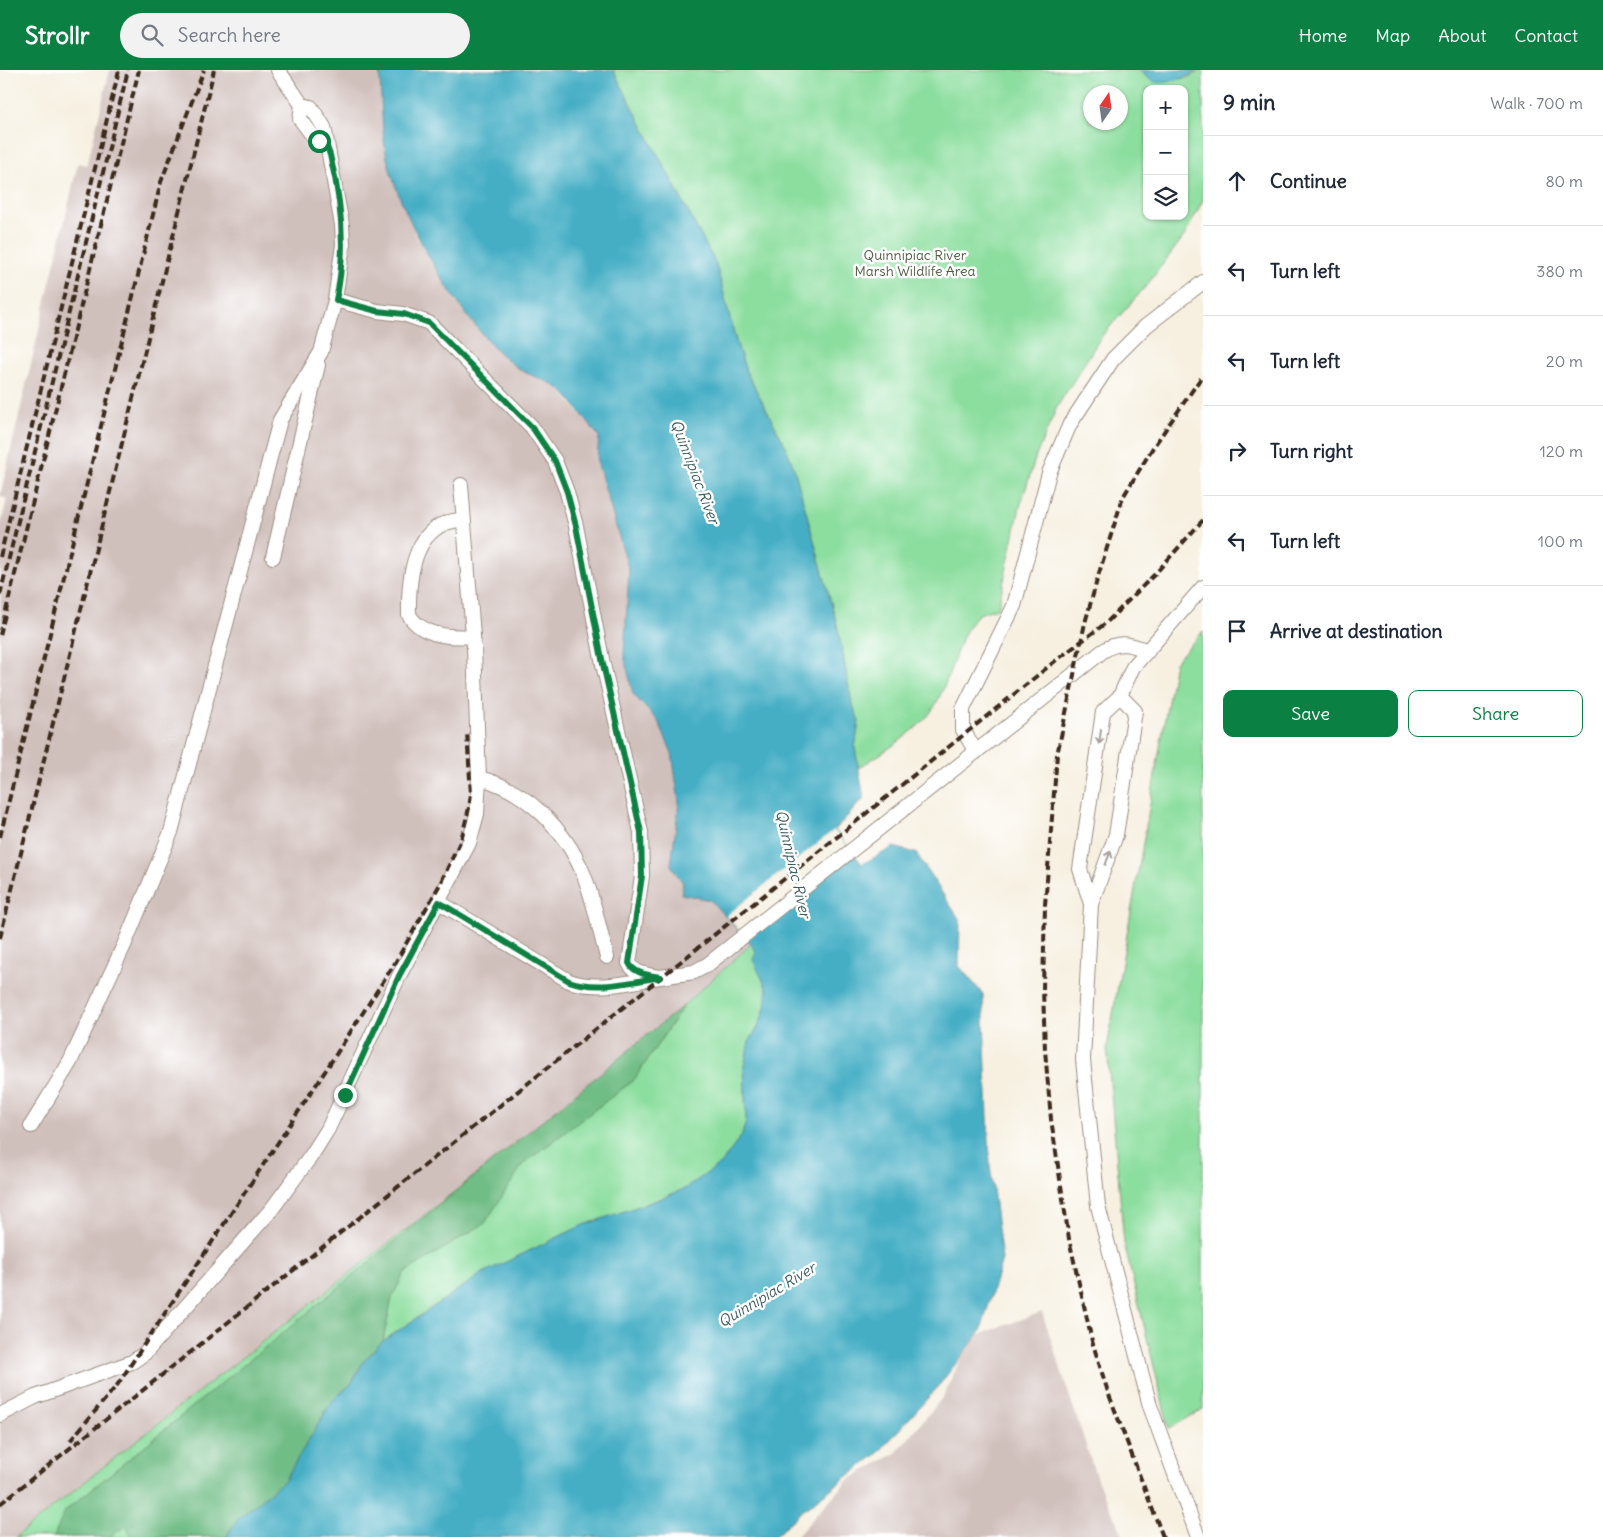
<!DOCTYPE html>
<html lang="en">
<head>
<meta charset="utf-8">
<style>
  body { margin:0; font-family:Delius,sans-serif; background:#f2f2f3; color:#1f2937 }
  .controls { position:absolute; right:15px; top:15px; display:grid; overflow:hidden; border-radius:10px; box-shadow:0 1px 4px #0004 }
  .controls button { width:45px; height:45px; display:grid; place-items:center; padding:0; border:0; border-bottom:1px solid #e0e1e3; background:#fff; color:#1f2937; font:25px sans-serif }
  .compass { position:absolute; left:1083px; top:15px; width:45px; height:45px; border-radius:50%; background:#fff; box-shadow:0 1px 4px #0004; rotate:13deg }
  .stop { position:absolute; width:15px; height:15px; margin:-11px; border:4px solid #0b8043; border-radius:50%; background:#fff }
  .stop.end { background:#0b8043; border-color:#fff; box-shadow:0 1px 5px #0008 }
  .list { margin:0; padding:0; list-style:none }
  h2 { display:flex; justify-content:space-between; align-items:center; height:65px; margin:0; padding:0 20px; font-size:21px }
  h2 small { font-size:16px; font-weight:400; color:#747a83 }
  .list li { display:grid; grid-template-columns:32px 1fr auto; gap:15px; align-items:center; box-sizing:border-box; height:90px; padding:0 20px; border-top:1px solid #e0e1e3 }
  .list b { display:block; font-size:19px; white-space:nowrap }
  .list em { font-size:16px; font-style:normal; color:#747a83 }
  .actions { display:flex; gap:10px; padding:15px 20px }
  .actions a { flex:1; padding:11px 0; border:1px solid #0b8043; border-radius:10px; text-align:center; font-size:18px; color:#0b8043 }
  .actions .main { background:#0b8043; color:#fff }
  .icon { flex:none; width:28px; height:28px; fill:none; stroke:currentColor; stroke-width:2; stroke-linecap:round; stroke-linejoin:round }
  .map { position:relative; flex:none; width:1203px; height:1467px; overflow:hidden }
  header { display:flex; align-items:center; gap:30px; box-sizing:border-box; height:70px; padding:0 25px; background:#0b8043; color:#fff }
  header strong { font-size:24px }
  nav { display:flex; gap:28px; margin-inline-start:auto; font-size:18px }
  .search { width:350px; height:45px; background:#f2f2f3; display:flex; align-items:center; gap:12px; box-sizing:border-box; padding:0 18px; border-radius:28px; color:#747a83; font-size:19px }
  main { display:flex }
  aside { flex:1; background:#fff }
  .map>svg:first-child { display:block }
  .industrial { fill:#d0c0bc }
  .green { fill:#8cde9f; stroke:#64845e; fill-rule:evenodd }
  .forest { fill:#71bd86; stroke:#567452 }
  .water { fill:#45aec5; stroke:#406c72 }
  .pier { fill:#f7f0e1 }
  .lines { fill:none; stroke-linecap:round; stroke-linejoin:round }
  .minor-casing { stroke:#998d80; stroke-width:16 }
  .minor { stroke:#fff; stroke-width:14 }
  .rail { stroke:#3b2a1e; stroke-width:4; stroke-dasharray:8 4; stroke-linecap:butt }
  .oneway { stroke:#a79f9a }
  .route { stroke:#0b8043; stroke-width:6 }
  .labels { text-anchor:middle; stroke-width:5; stroke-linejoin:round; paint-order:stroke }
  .park-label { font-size:14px; fill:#536045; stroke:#fff }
  .water-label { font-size:15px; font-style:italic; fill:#3f5f61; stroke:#fff }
</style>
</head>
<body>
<header>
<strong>Strollr</strong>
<div class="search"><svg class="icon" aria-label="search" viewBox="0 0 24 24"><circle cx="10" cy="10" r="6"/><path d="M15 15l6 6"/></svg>Search here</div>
<nav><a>Home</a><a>Map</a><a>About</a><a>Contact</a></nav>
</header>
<main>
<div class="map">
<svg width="1203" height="1467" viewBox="0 0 1203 1467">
  <rect width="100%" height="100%" fill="#fff"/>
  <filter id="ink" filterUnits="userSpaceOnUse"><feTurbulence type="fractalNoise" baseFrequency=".02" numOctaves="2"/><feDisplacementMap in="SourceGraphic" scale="10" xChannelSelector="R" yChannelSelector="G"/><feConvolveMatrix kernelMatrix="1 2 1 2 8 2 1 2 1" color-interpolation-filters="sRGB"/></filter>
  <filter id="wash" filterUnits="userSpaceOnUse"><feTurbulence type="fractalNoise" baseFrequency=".0096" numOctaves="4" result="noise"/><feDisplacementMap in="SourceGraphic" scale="20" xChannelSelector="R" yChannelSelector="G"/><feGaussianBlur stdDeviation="1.12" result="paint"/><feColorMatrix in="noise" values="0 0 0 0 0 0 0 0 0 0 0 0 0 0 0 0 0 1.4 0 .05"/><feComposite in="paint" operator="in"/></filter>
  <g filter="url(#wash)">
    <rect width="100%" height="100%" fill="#f7f0e1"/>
    <!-- industrial -->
    <g class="industrial">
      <polygon points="110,0 379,0 386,83 400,127 417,168 458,232 517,297 558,318 599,366 597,392 629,501 624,585 633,624 658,651 672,683 679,732 671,795 683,813 681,824 710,830 751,874 684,935 527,1066 328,1220 16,1467 0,1467 0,457 7,429 0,426 78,93 87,95"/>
      <polygon points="1042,1242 1098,1412 1124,1467 796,1467 848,1410 896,1383 943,1327 970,1268"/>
    </g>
    <!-- green -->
    <g class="green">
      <path d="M 613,0 L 1139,0 L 1148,8 L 1174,9 L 1187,8 L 1203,0 L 1203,130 L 1185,165 L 1147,215 L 1101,267 L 1057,337 L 1036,386 L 1020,437 L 998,538 C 992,540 981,542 977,546 C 955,566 949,624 926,648 C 907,668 881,684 858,698 L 855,678 L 859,651 L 852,633 L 837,554 L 794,398 L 785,375 L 746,301 L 736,271 L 716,194 ZM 1147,19 L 1184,19 L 1184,146 L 1147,146 ZM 1090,22 L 1120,22 L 1120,52 L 1090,52 Z"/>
      <polygon points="1203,561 1203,1339 1169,1359 1124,1173 1107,978 1175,592"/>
      <path d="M 751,874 L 756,881 L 758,899 L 767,919 L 765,938 L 758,957 L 749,972 L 744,996 L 746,1050 L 742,1065 L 722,1093 L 686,1118 L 660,1129 L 581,1156 L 483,1203 L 383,1271 L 226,1467 L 16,1467 C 235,1290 459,1121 678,944 L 684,935 Z"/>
    </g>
    <!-- forest -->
    <polygon class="forest" points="684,935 634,1010 523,1094 485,1153 404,1203 392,1228 383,1271 363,1292 351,1314 332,1331 285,1410 255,1435 230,1460 226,1467 131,1467 126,1456 109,1467 54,1467 65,1441"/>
    <!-- water -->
    <g class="water">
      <path d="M 379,0 L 613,0 L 716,194 L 736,271 L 746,301 L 785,375 L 794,398 L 837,554 L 852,633 L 859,651 L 855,678 L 864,728 L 835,760 L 862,794 L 894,777 L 916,783 L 960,850 L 959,896 L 983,924 L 990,1095 L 1002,1189 L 981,1261 L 937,1318 L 877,1384 L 801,1442 L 774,1467 L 226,1467 L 239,1448 L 285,1410 L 332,1331 L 351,1314 L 363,1292 L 383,1271 L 483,1203 L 581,1156 L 660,1129 L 686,1118 L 722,1093 L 742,1065 L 746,1050 L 744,996 L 749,972 L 758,957 L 765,938 L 767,919 L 753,890 L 756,881 L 751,874 L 710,830 L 681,824 L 683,813 L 671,795 L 679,732 L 672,683 L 658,651 L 633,624 L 624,585 L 629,501 L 597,391 L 599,366 C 588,354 569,325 557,317 C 545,309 529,306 516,297 C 465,259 398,146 386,83 C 381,56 382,27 379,0 Z"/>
      <path d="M 1139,0 L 1199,0 C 1191,7 1162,16 1152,11 C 1147,8 1143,3 1139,0 Z"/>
    </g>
    <!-- pier -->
    <polygon class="pier" points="834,760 853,783 747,869 726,846"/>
  </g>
  <g filter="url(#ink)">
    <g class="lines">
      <defs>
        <g id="minor">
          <path d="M 278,0 L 302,35 L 311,37 L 324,57 L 342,155 L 343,175 L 335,230 L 377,241 L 403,244 L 429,253 L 532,357 L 555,391 L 567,422 L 576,456 L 603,594 L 641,762 L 642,806 L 629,893 C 634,904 648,905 660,907 C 632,912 597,921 569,911 L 439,832"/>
          <polyline points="302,35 300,49 313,66 326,74"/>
          <path d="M 463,450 C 414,451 408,505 409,545 C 422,566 449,568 473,566"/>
          <polyline points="273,487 318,295"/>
          <polyline points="1120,626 1135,641 1116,765 1091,834 1083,990 1098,1136 1150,1336 1198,1467"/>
          <polyline points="976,682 963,660 963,639 1014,536 1049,403 1070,354 1113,289 1146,256 1203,212"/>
          <path d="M 479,708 C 525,719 565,759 583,803 C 594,829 599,859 607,887"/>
          <polyline points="1091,834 1080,799 1103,642 1120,626 1133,597 1203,517"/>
          <path d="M 660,907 L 694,902 L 707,895 L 1103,581 C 1119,570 1131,574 1148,581"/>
          <polyline points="31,1056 70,992 125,873 171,762 280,350 321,282 335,230"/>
          <polyline points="0,1345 35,1327 132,1292 145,1283 271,1140 311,1086 328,1059 399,906 469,773 477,744 479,708 474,578 461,415"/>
        </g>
      </defs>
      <!-- minor casing -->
      <use href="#minor" class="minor-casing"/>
      <!-- minor -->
      <use href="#minor" class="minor"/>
      <!-- rail -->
      <g class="rail">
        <polyline points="0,487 119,0"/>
        <polyline points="0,525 128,0"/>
        <polyline points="0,565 139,0"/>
        <polyline points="0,767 161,112 204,0"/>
        <polyline points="0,868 214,0"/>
        <polyline points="70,1371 118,1314 322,1006 395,893 439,816 461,770 469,738 471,724 467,663"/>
        <polyline points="0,1434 842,763 1054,592 1106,553 1155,504 1203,450"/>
        <polyline points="1163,1467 1108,1322 1092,1271 1069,1169 1051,1049 1045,980 1043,919 1045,835 1057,685 1085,553 1099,503 1123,427 1152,379 1203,305"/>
      </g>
    </g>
    <!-- one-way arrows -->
    <defs><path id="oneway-shaft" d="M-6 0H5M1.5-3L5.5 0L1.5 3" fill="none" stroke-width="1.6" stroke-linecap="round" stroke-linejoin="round" transform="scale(1.25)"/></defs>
    <g class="oneway">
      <use href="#oneway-shaft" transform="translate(1100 667) rotate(98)"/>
      <use href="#oneway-shaft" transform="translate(1108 788) rotate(-69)"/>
    </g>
  </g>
  <g class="lines" filter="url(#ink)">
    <!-- route -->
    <path class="route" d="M 319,71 L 326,74 L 330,85 C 342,133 347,181 336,230 L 377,241 L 404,244 L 429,253 L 532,357 L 555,391 L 567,422 L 576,456 L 603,594 L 641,762 L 642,806 L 629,893 C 634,904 649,905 660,907 C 632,912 597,921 569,911 L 439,832 L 399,906 L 345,1025"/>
  </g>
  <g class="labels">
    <!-- park labels -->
    <g class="park-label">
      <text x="915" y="190">Quinnipiac River<tspan x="915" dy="16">Marsh Wildlife Area</tspan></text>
    </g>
    <!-- water labels -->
    <g class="water-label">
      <text transform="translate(695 402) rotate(69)" y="5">Quinnipiac River</text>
      <text transform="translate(793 794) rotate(77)" y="5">Quinnipiac River</text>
      <text transform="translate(767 1225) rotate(-31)" y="5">Quinnipiac River</text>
    </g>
  </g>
</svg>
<div class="controls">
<button>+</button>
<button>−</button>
<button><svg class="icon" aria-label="layers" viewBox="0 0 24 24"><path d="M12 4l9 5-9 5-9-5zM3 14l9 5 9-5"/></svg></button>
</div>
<svg class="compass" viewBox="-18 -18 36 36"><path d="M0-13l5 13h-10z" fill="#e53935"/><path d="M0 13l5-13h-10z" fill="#747a83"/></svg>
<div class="stop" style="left:319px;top:71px"></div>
<div class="stop end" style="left:345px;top:1025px"></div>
</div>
<aside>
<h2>9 min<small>Walk · 700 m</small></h2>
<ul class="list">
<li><svg class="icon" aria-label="ahead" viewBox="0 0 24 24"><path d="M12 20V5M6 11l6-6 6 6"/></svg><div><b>Continue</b></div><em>80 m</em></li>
<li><svg class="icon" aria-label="left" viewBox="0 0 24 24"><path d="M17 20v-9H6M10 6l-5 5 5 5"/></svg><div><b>Turn left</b></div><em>380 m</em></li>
<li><svg class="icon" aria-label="left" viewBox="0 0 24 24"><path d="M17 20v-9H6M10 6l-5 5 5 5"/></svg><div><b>Turn left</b></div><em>20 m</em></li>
<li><svg class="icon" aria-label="right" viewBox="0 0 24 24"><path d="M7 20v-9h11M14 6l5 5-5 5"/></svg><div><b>Turn right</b></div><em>120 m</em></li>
<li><svg class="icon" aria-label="left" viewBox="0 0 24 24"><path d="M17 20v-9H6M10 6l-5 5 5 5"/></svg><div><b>Turn left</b></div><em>100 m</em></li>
<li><svg class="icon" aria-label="arrive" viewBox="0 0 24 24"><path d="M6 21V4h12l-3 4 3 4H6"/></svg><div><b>Arrive at destination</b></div></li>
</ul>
<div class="actions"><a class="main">Save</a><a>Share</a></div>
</aside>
</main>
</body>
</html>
